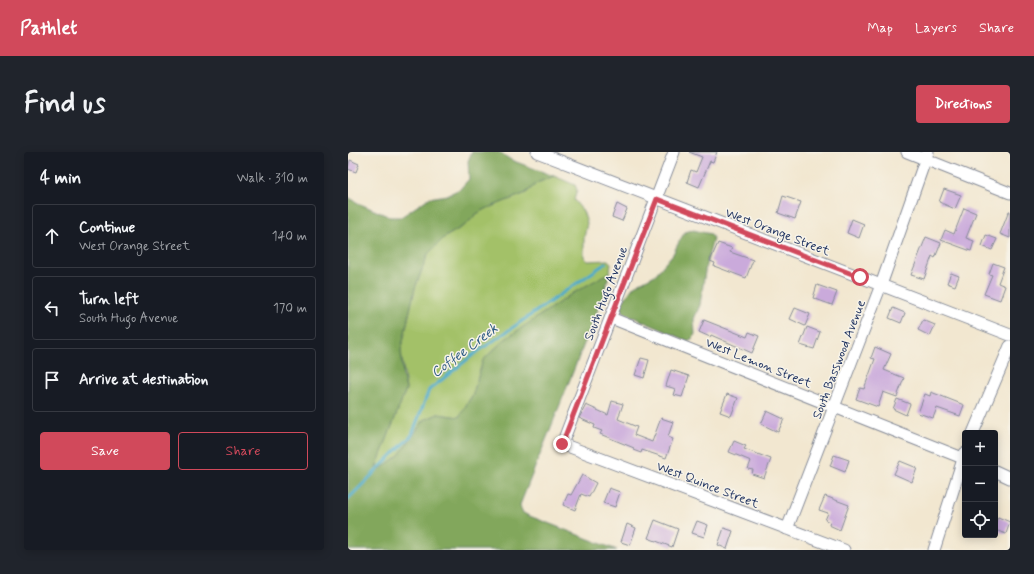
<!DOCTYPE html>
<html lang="en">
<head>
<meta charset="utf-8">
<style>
  body { margin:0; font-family:Mynerve,sans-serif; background:#20242c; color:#f1f3f6 }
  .controls { position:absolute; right:12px; bottom:12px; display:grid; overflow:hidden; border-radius:4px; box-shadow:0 2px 10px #0003 }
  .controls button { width:36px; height:36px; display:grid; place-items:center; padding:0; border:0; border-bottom:1px solid #363941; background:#171b24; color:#f1f3f6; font:20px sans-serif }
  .stop { position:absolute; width:12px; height:12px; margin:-9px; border:3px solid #d1495b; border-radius:50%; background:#fff }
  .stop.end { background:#d1495b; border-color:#fff; box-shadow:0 1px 4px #0008 }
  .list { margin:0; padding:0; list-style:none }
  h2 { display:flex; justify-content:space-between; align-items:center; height:52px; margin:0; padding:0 16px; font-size:17px }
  h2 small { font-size:13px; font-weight:400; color:#9ea1a6 }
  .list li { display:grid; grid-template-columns:26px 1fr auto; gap:12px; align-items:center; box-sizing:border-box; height:64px; margin:0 8px 8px; padding:0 8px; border:1px solid #363941; border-radius:4px }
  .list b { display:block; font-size:15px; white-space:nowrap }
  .list p { margin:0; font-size:13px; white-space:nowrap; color:#9ea1a6 }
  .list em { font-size:13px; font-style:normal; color:#9ea1a6 }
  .actions { display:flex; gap:8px; padding:12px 16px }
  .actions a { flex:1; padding:9px 0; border:1px solid #d1495b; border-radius:4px; text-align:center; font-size:14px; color:#d1495b }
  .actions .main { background:#d1495b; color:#fff }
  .icon { flex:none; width:22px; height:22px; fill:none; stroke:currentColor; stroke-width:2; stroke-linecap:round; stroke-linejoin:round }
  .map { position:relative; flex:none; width:662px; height:398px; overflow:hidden; border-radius:4px }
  header { display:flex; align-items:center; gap:24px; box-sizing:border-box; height:56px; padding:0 20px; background:#d1495b; color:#fff }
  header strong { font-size:19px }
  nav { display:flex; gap:22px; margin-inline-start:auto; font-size:14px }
  .intro { display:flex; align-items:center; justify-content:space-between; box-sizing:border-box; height:96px; padding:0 24px }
  h1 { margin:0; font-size:28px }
  .button { padding:10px 18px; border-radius:4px; background:#d1495b; color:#fff; font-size:14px; font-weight:700 }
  main { display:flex; gap:24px; padding:0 24px }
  aside { flex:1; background:#171b24; border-radius:4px; box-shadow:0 2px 10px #0003 }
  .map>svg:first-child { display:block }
  .green { fill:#a3c168; stroke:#5f7863 }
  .forest { fill:#82a75c; stroke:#4e6b5d }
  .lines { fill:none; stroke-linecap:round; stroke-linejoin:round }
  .stream { stroke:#4caacb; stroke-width:3 }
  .building { fill:#caaadb }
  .minor-casing { stroke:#868b97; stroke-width:13 }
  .minor { stroke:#fff; stroke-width:11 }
  .route { stroke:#d1495b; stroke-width:5 }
  .labels { text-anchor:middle; stroke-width:3; stroke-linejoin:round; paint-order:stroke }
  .street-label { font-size:13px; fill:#1b2f5e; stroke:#f7f3e8 }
  .water-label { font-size:14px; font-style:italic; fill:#2c5a84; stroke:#f7f3e8 }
</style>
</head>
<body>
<header>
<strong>Pathlet</strong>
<nav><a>Map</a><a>Layers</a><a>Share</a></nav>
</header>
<div class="intro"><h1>Find us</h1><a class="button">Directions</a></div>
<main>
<aside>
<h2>4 min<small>Walk · 310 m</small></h2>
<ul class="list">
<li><svg class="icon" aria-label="ahead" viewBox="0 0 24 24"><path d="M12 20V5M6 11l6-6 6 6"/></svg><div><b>Continue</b><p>West Orange Street</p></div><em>140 m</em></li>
<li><svg class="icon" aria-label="left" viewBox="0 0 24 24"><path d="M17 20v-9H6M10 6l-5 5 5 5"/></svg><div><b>Turn left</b><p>South Hugo Avenue</p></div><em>170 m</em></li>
<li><svg class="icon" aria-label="arrive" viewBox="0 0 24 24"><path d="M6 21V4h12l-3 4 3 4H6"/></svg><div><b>Arrive at destination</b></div></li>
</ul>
<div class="actions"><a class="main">Save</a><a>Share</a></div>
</aside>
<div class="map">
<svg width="662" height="398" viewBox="0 0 662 398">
  <rect width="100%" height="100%" fill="#f7f3e8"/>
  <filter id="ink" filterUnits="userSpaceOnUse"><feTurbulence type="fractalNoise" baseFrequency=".025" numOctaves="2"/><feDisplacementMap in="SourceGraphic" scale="8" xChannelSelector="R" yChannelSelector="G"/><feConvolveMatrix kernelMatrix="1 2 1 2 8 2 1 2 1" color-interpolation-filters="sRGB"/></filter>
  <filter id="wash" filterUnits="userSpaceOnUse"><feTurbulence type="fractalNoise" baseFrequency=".012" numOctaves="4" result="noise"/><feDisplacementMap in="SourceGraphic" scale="16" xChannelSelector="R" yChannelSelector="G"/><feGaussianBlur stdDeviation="0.9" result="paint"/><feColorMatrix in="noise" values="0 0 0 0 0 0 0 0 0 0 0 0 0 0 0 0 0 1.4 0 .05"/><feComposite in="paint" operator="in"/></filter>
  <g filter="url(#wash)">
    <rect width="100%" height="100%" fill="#f2e7d0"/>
    <!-- green -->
    <polygon class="green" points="206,24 227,33 229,38 226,48 235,59 239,71 236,86 236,105 240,109 260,108 263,111 262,120 222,143 156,188 135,208 125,242 111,265 90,262 76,268 51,303 31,318 28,316 58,237 53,198 67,136 80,102 97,85 119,72 127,63 135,58 178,41 189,31"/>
    <!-- forest -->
    <g class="forest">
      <polygon points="124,0 151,0 163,8 206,24 189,31 178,41 135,58 127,63 119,72 97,85 80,102 67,136 53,198 55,225 58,237 28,316 32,317 51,303 76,268 90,262 111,265 125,242 135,208 156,188 222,143 262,120 254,147 172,353 174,360 179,363 269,398 0,398 0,45 10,51 42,65 53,65 81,46 99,43 112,37 121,27 120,9"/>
      <polygon points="345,78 363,82 365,87 358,113 352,153 346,167 347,182 345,186 340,189 278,162 274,158 273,152 286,134 307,123 325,102 332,88 337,80"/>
    </g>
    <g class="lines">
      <!-- stream -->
      <polyline class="stream" points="0,347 64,283 81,238 125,203 258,111"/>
    </g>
    <g id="blocks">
      <!-- building -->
      <g class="building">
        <polygon points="341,0 369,0 365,10 362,9 351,35 339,30 343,18 348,20 354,5"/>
        <polygon points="2,8 11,12 8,20 0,17"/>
        <polygon points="596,37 613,43 607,57 591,50"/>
        <polygon points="435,44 453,50 447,67 430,61"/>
        <polygon points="269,52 279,57 274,69 264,65"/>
        <polygon points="616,56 628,61 618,86 626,89 623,99 593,88 597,78 606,82"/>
        <polygon points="661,59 662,59 662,86 652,82"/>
        <polygon points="504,67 516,72 511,86 499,81"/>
        <polygon points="638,83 649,87 644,98 634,94"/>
        <polygon points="578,85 593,91 587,106 584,104 576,127 563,123"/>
        <polygon points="370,91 384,96 382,100 405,108 398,126 366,114 367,111 362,109"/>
        <polygon points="645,111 656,115 650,131 657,134 652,148 636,142 644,123 641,122"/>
        <polygon points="603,121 611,124 607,134 599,131"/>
        <polygon points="469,133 489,140 484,153 465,146"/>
        <polygon points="447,156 462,162 457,174 442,167"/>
        <polygon points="545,156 557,161 553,171 541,166"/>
        <polygon points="356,168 399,185 401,180 411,184 404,201 363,183 362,185 351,180"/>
        <polygon points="575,168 587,173 582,184 570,178"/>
        <polygon points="459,175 472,180 466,197 452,193"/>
        <polygon points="527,195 543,202 536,218 556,226 549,245 535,240 530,255 508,247 512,236 516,237 527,207 523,206"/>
        <polygon points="293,206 301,208 296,226 287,223"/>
        <polygon points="323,218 341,224 334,245 326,243 328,237 318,234"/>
        <polygon points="583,240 616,253 612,264 589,256 585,266 570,261 577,242 582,244"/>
        <polygon points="379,242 390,246 383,264 372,260"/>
        <polygon points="549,247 562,252 558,263 545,257"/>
        <polygon points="264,249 275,252 270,267 289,275 286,283 304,290 313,266 325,270 320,285 325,287 318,306 294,298 293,301 285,298 286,296 252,282 254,279 246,276 247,273 231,266 238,253 260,263"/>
        <polygon points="419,259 436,267 430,280 413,272"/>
        <polygon points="386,289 398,294 396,297 423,307 416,326 404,322 405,318 400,317 403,309 381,300"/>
        <polygon points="486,303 501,308 497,320 482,314"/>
        <polygon points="552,309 569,316 564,330 546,322"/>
        <polygon points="234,323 248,331 241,345 233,342 227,358 215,353 220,342 223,343"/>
        <polygon points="261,336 272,340 267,355 255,351"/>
        <polygon points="477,344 501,353 492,378 481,373 482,370 477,368 480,361 471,358"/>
        <polygon points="650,365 662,370 658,382 647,378 647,372"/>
        <polygon points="307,368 330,377 324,395 300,386"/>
        <polygon points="349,369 360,373 356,385 344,381"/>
        <polygon points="279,372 288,376 282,393 273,390"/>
        <polygon points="376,376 385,379 379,397 370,393"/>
      </g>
    </g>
  </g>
  <g filter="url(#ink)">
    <use href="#blocks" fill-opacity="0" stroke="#868b97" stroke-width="1"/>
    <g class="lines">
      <defs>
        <g id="minor">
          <polyline points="189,0 662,183"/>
          <polyline points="326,0 214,292 496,398"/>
          <polyline points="559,0 662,41"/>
          <polyline points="263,166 617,307"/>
          <polyline points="625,281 662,194"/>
          <polyline points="647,319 662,326"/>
          <polyline points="439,377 533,133 580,0"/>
          <polyline points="586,398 617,301"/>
        </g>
      </defs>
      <!-- minor casing -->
      <use href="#minor" class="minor-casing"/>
      <!-- minor -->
      <use href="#minor" class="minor"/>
    </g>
  </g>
  <g class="lines" filter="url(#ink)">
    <!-- route -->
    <polyline class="route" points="214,292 309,47 512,125"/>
  </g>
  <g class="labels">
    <!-- street labels -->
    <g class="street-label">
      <text transform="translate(430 79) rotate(21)" y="5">West Orange Street</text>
      <text transform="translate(257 141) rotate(-69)" y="5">South Hugo Avenue</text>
      <text transform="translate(490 207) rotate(-69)" y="5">South Basswood Avenue</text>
      <text transform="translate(411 210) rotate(22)" y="5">West Lemon Street</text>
      <text transform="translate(360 332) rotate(21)" y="5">West Quince Street</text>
    </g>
    <!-- water labels -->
    <g class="water-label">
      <text transform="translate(116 198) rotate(-37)" y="5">Coffee Creek</text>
    </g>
  </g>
</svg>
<div class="controls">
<button>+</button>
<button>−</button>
<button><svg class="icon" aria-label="locate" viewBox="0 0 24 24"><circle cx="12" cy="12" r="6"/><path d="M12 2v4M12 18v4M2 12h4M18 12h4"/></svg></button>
</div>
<div class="stop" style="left:512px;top:125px"></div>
<div class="stop end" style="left:214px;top:292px"></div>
</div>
</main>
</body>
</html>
